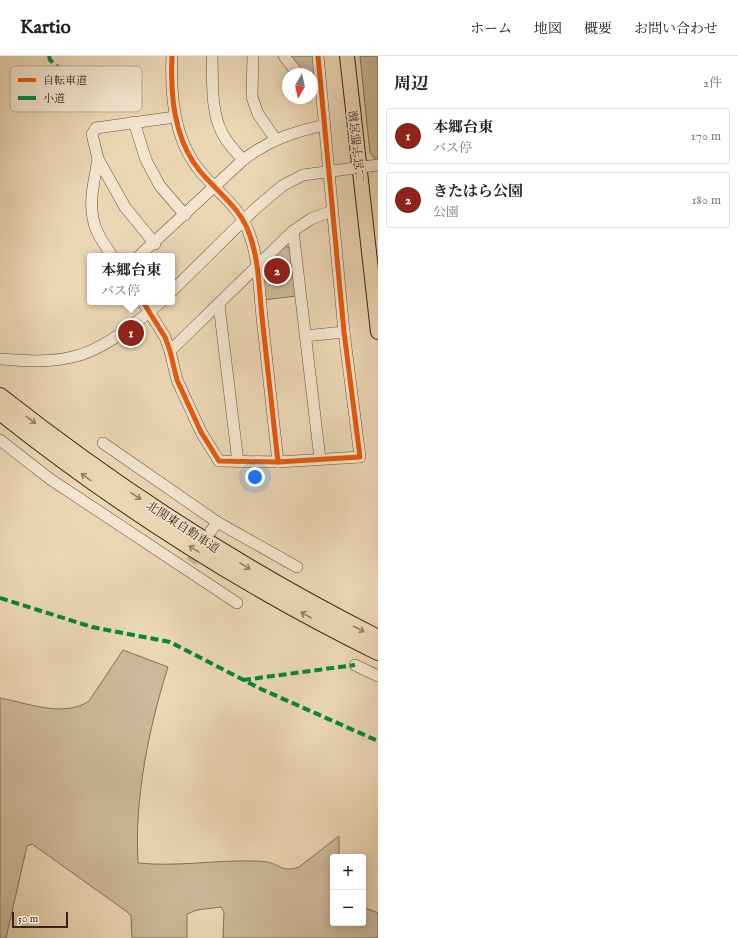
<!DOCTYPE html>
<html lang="ja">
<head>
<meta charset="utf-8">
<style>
  body { margin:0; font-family:"IM FELL English","Noto Serif JP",serif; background:#f2f2f2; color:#202124 }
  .controls { position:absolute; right:12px; bottom:12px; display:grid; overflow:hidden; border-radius:4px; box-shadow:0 2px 10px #0003 }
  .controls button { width:36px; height:36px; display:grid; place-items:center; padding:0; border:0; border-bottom:1px solid #e0e0e0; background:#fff; color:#202124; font:20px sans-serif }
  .compass { position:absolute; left:282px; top:12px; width:36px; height:36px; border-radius:50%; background:#fff; box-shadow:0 2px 10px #0003; rotate:189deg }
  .scale { position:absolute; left:12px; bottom:10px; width:56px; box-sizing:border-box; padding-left:4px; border:2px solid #382615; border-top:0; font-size:11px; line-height:14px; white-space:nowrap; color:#382615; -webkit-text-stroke:3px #f3e5cf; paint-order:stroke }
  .you { position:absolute; left:255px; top:421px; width:14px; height:14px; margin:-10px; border:3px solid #fff; border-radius:50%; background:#1a73e8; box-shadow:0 0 0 6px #1a73e833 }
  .badge { display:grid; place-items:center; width:26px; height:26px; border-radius:50%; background:#8f2418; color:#fff; font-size:13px; font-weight:700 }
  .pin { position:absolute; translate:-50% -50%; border:2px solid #fff; box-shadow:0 1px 4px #0006 }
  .popup { position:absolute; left:87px; top:197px; width:88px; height:52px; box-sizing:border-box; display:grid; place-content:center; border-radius:4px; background:#fff; filter:drop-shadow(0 1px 3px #0005); font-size:13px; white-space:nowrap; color:#757577 }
  .popup b { font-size:15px; color:#202124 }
  .popup::after { content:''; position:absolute; left:50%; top:100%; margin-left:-8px; border:8px solid transparent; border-top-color:#fff }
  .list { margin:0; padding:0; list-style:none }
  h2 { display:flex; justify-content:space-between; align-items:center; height:52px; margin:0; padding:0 16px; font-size:17px }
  h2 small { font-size:13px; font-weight:400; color:#757577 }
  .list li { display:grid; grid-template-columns:26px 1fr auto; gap:12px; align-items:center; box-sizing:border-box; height:56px; margin:0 8px 8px; padding:0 8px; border:1px solid #e0e0e0; border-radius:4px }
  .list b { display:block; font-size:15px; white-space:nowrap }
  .list p { margin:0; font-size:13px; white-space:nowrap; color:#757577 }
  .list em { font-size:13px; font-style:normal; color:#757577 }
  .map { position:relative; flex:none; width:378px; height:882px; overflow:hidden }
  header { display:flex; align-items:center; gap:24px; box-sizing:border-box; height:56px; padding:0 20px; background:#fff; border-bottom:1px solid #e0e0e0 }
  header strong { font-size:19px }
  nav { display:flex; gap:22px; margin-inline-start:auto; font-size:14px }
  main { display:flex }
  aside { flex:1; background:#fff }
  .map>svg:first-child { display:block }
  .green { fill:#cdb99a; stroke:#827058 }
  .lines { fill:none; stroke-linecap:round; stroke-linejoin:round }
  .minor-tunnel { stroke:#c8b495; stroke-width:11; stroke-dasharray:11 5.5; stroke-linecap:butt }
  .minor-casing { stroke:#65523d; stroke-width:12 }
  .major-casing { stroke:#382615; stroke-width:16 }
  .highway-casing { stroke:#382615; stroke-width:18 }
  .minor { stroke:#f3e5cf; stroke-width:11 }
  .major { stroke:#ecd7b5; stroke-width:14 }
  .highway { stroke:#ecd7b5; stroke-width:16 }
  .quiet { stroke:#00873e; stroke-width:4; stroke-dasharray:8 4; stroke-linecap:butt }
  .cycleway-casing { stroke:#f3e5cf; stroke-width:8 }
  .cycleway { stroke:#e8590c; stroke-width:5 }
  .oneway { stroke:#927e65 }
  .labels { text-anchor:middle; stroke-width:3.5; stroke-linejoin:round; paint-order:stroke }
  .street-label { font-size:12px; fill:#382615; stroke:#f3e5cf }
  .key { fill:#f3e5cf; stroke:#bbac97; stroke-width:1 }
  .key-label { font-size:11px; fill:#382615 }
</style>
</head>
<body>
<header>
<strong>Kartio</strong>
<nav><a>ホーム</a><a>地図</a><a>概要</a><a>お問い合わせ</a></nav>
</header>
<main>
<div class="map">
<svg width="378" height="882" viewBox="0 0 378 882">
  <rect width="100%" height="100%" fill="#ecd7b5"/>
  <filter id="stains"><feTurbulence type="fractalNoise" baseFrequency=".005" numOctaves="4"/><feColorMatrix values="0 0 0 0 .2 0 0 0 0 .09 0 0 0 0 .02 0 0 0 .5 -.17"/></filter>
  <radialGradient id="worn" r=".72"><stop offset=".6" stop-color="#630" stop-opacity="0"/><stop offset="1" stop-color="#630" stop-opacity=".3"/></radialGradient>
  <!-- green -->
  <g class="green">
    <polygon points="290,0 314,0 316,25 312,27 312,18 304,18"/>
    <polygon points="360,0 378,0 378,102 374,102 370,97"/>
    <polygon points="284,190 291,192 296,240 263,244 262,212"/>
    <path d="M 123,594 L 168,611 C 149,671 134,744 138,807 C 176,811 214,804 252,805 C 257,805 262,805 267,806 C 281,809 283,817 299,811 L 339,780 L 339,801 L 333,801 L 333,867 L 363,867 L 363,851 L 378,857 L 378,882 L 223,882 L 224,856 L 221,851 L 197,854 L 187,858 L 187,882 L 132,882 L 131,860 L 126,855 L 32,788 L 27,790 L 6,882 L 0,882 L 0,642 C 27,647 64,662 89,645 Z"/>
  </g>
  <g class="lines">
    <!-- minor-tunnel -->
    <polyline class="minor-tunnel" points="191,506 201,491"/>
    <defs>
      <g id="minor">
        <path d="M 172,0 C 170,40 174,84 200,115 C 216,135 240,151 249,177 C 259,203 259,233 262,261 C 267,309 273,357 278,406"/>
        <path d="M 212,0 C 213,26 210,59 225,82 C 230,90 237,97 243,104"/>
        <polyline points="253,0 252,41 258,58 276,84"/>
        <polyline points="284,0 298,18"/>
        <polyline points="134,66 146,104 160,130 185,159"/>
        <path d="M 98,103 C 94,127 87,149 96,173 C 100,183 107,192 112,200"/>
        <polyline points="293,175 320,403"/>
        <polyline points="155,188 125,151 98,103 92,78 96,72 175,61"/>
        <path d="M 139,200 L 243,104 C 269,84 293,76 325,69"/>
        <polyline points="172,235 255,153 282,130 303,119 378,109"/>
        <polyline points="143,246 165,281 170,295 177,324 201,376 219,405 278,406 360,401 344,276 318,0"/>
        <polyline points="219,249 238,406"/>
        <polyline points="305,280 344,276"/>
        <polyline points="170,295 293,175 311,163 332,155"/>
        <path d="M 0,303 C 26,305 51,307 76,300 C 105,293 139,265 161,246"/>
        <polyline points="0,384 50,423 237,547"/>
        <polyline points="103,387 217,466 297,511"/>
        <polyline points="211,475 217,466"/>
        <polyline points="355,609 378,620"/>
      </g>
      <polyline id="major" points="347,0 378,276"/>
      <g id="highway">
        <path d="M 0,340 C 118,433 243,514 378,582"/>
        <path d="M 0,356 C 117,449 244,530 378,596"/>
      </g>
    </defs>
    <!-- minor casing -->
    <use href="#minor" class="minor-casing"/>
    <!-- major casing -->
    <use href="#major" class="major-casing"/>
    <!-- highway casing -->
    <use href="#highway" class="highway-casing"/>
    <!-- minor -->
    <use href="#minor" class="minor"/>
    <!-- major -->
    <use href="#major" class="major"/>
    <!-- highway -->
    <use href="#highway" class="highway"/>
    <!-- quiet -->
    <g class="quiet">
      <polyline points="49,0 50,4 58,11"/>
      <polyline points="0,542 92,571 170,586 261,633 378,685"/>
      <polyline points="243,624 355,609"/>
    </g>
    <defs>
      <g id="cycleway">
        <path d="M 172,0 C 170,40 174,84 200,115 C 216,135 240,151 249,177 C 259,203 259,233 262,261 C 267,309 273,357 278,406"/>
        <polyline points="143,246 165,281 170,295 177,324 201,376 219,405 278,406 360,401 344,276 318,0"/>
      </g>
    </defs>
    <!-- cycleway casing -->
    <use href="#cycleway" class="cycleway-casing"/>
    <!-- cycleway -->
    <use href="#cycleway" class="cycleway"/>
  </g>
  <!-- one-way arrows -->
  <defs><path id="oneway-shaft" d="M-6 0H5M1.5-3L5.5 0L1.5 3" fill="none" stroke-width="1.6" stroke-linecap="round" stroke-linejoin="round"/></defs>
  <g class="oneway">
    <use href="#oneway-shaft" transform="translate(31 364) rotate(37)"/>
    <use href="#oneway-shaft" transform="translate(86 421) rotate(-144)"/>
    <use href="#oneway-shaft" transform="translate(136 440) rotate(35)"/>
    <use href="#oneway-shaft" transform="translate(194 493) rotate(-148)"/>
    <use href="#oneway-shaft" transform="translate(245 510) rotate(32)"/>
    <use href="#oneway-shaft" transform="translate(306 559) rotate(-151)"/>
    <use href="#oneway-shaft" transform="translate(359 573) rotate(27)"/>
  </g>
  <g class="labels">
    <!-- street labels -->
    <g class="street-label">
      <text transform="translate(357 90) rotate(-96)" y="4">二宮宇都宮線</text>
      <text transform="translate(183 471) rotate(33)" y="4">北関東自動車道</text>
    </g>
  </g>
  <!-- legend -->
  <rect x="10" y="10" width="132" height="46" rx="6" class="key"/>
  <rect x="18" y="22" width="18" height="4" fill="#e8590c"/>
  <rect x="18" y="40" width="18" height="4" fill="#00873e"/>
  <g class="key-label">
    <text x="43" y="28">自転車道</text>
    <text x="43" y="46">小道</text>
  </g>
  <rect width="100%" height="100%" filter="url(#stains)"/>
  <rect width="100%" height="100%" fill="url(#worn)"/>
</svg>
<div class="controls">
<button>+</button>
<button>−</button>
</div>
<svg class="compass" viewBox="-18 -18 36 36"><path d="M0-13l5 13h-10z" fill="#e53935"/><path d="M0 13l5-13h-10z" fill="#757577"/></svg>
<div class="scale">50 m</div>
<div class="you"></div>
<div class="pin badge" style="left:131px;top:277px">1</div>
<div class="popup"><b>本郷台東</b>バス停</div>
<div class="pin badge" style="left:277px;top:215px">2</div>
</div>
<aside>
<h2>周辺<small>2件</small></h2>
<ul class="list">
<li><span class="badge">1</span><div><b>本郷台東</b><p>バス停</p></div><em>170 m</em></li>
<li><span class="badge">2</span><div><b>きたはら公園</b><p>公園</p></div><em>180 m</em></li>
</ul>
</aside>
</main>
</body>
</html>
